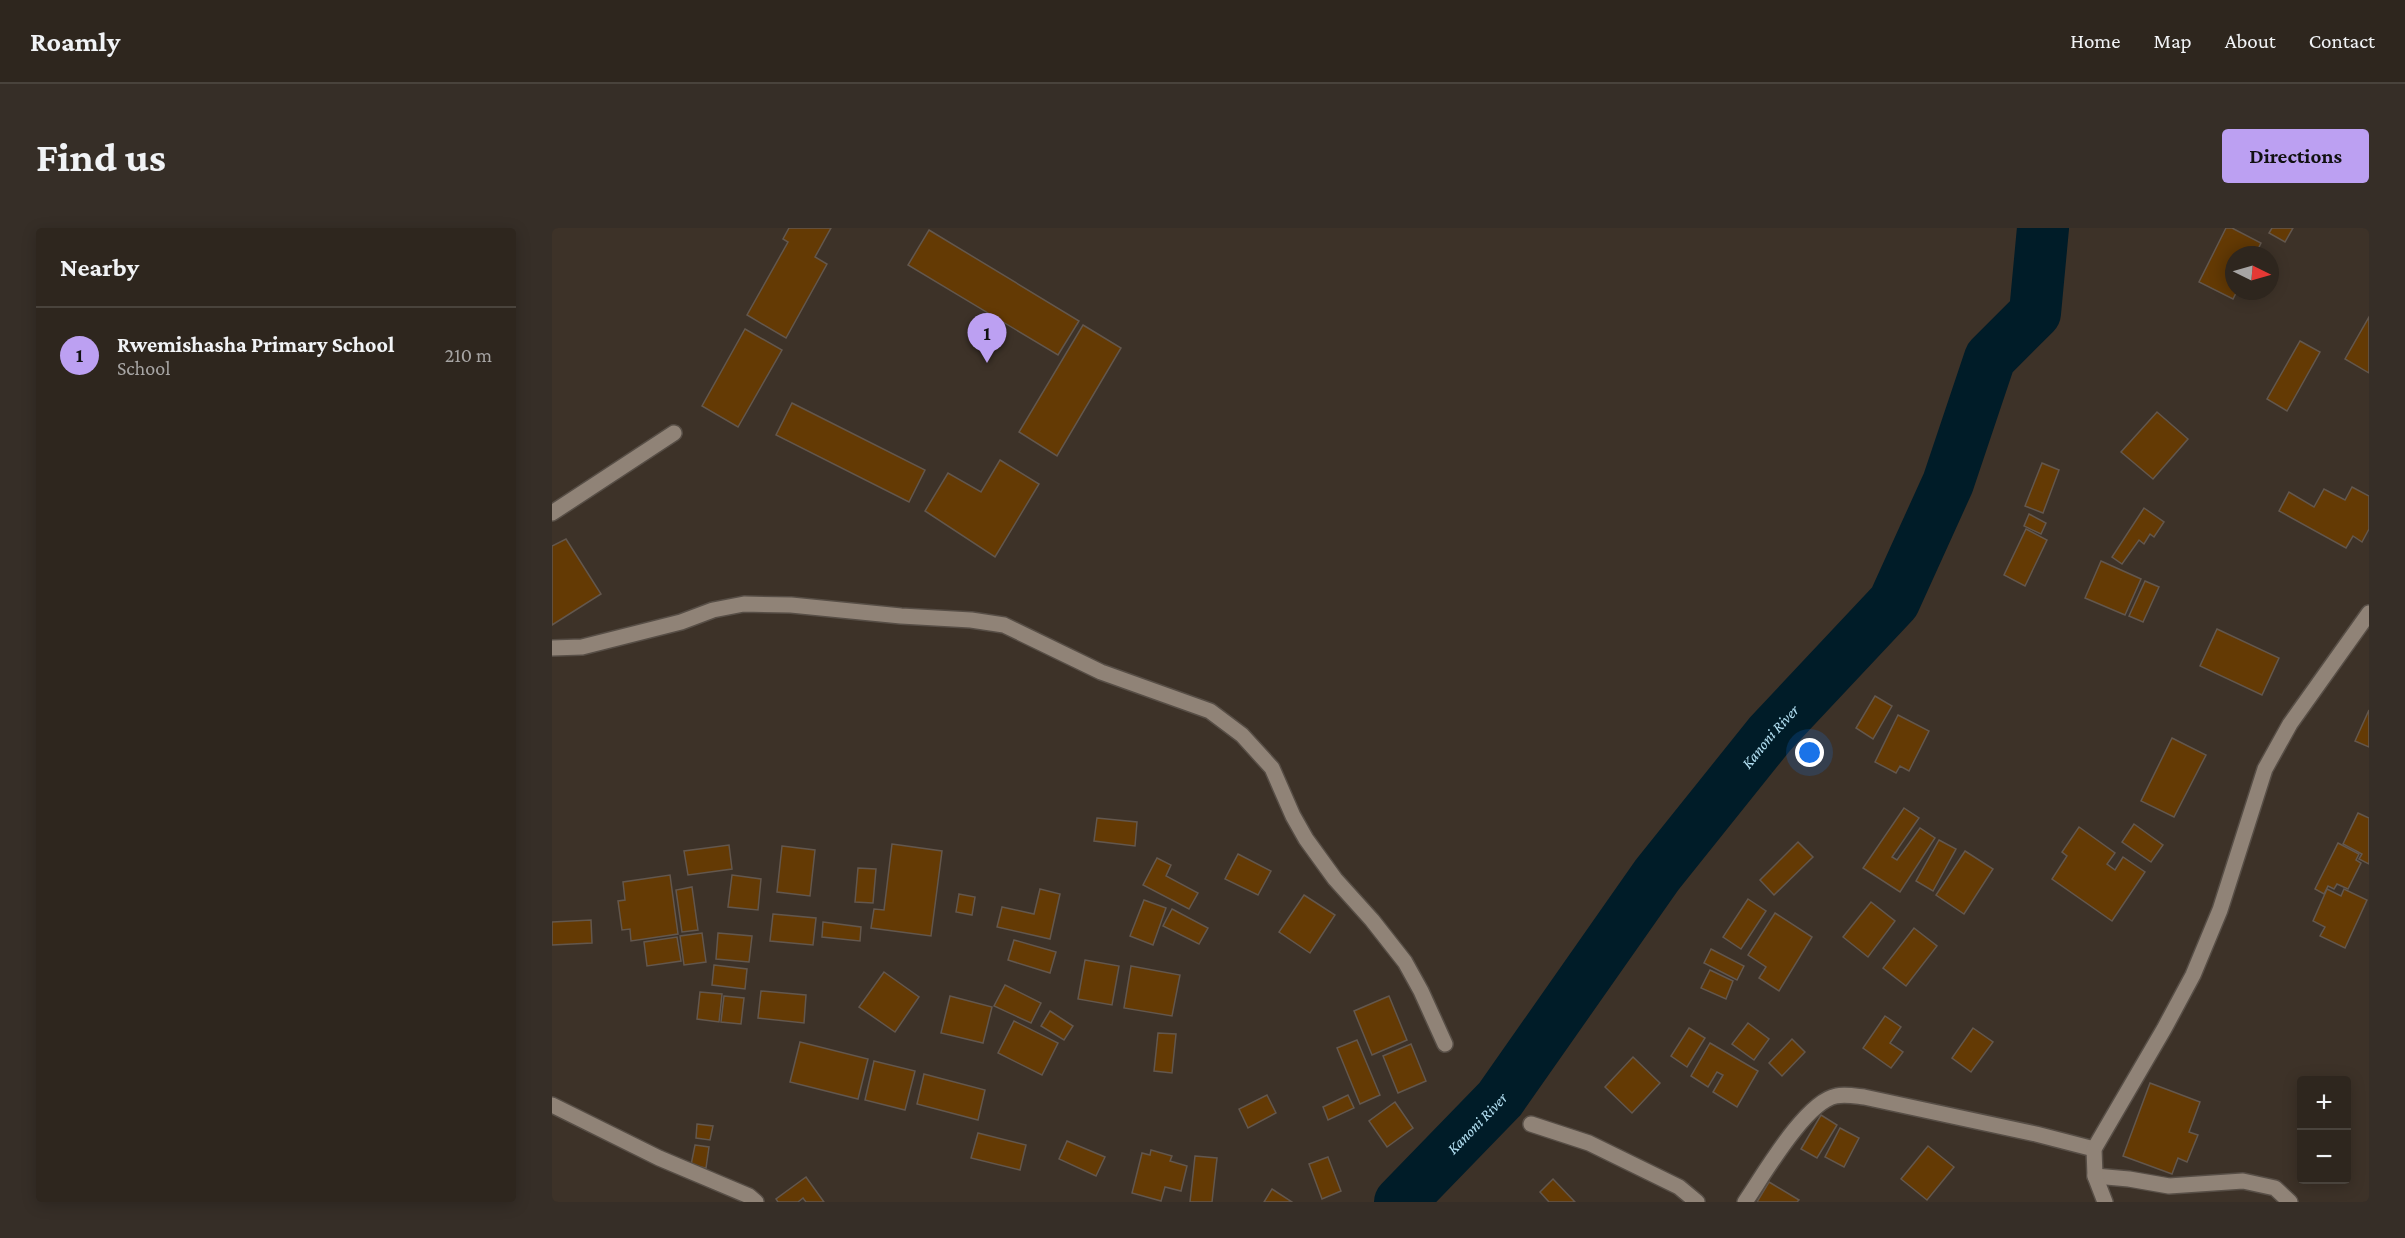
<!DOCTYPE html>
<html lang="en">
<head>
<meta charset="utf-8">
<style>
  body { margin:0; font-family:"Crimson Pro",serif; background:#362e27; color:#f1f3f6 }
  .controls { position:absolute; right:18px; bottom:18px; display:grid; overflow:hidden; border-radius:6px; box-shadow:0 3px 15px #0003 }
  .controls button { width:54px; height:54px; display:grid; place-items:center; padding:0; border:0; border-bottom:2px solid #49433c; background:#2e261e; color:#f1f3f6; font:30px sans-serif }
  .compass { position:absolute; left:1673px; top:18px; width:54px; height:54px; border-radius:50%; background:#2e261e; box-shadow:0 3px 15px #0003; rotate:95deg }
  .you { position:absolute; left:1258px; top:525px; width:21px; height:21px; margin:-15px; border:4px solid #fff; border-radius:50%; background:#1a73e8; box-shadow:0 0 0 9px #1a73e833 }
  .badge { display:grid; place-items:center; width:39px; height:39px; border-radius:50%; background:#bca0f2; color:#111; font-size:20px; font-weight:700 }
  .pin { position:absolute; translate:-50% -50px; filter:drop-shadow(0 2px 3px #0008) }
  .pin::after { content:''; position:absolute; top:32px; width:21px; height:18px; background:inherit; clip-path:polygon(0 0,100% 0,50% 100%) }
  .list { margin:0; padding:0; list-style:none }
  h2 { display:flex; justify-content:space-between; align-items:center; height:78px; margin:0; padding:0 24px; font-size:26px }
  h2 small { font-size:20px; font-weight:400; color:#a7a5a4 }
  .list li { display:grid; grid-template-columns:39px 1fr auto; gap:18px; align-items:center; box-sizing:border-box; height:96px; padding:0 24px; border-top:2px solid #49433c }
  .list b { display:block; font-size:22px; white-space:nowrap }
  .list p { margin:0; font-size:20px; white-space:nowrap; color:#a7a5a4 }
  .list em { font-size:20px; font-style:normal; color:#a7a5a4 }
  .map { position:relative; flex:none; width:1817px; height:974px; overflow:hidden; border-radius:6px }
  header { display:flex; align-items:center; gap:36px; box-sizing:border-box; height:84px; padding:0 30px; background:#2e261e; border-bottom:2px solid #49433c }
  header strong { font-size:28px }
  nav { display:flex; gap:33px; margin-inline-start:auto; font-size:21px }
  .intro { display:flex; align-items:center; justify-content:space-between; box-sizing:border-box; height:144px; padding:0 36px }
  h1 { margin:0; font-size:42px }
  .button { padding:15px 27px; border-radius:6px; background:#bca0f2; color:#111; font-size:21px; font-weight:700 }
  main { display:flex; gap:36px; padding:0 36px }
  aside { flex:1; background:#2e261e; border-radius:6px; box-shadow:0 3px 15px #0003 }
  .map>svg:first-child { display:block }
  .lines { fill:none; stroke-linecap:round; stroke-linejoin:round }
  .river { stroke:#001c28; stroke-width:52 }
  .building { fill:#643a04; stroke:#63574d; stroke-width:1.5 }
  .lane-casing { stroke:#574e46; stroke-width:18 }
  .street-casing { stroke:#574e46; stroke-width:18 }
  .lane { stroke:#908377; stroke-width:15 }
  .street { stroke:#908377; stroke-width:15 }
  .labels { text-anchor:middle; stroke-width:5; stroke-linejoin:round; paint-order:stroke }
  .water-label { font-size:16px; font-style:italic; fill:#b4e2f5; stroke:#33281e }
</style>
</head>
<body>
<header>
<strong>Roamly</strong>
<nav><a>Home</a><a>Map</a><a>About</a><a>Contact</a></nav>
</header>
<div class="intro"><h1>Find us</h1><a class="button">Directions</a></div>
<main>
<aside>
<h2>Nearby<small></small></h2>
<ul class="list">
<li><span class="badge">1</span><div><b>Rwemishasha Primary School</b><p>School</p></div><em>210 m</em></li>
</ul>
</aside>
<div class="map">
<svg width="1817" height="974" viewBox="0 0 1817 974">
  <rect width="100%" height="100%" fill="#3d3228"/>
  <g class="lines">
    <!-- river -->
    <path class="river" id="s1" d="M 848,974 L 948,871 L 1105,647 L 1218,506 L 1342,374 L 1396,255 L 1438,130 L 1483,85 L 1491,0"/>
  </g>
  <!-- building -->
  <g class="building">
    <polygon points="237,0 279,0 263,29 275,36 234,110 195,87 236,14 231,11"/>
    <polygon points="1674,0 1680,0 1709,15 1703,27 1682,27 1682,63 1685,63 1681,71 1647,54"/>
    <polygon points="1720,0 1741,0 1733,14 1717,5"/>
    <polygon points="377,2 527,93 506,127 356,37"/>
    <polygon points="1817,89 1817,145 1793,131"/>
    <polygon points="531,97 569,120 505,228 467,204"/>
    <polygon points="193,101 230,122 186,199 150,178"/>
    <polygon points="1748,113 1768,124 1735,183 1715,171"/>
    <polygon points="240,175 373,242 357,274 224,207"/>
    <polygon points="1605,184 1636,211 1601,251 1569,224"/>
    <polygon points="448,232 487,256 443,329 373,283 396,245 429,264"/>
    <polygon points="1490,235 1507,242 1491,285 1473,278"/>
    <polygon points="1800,259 1817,268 1817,301 1810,314 1801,308 1794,320 1727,283 1737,264 1762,279 1772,261 1793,272"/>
    <polygon points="1592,280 1612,294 1602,309 1598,306 1592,316 1587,312 1570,336 1560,329"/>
    <polygon points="1477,286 1494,295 1489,306 1472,298"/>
    <polygon points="1474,301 1495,312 1473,358 1452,347"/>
    <polygon points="14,311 49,366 0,397 0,318"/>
    <polygon points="1549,333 1589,351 1573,387 1533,370"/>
    <polygon points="1593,353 1607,359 1591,394 1577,388"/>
    <polygon points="1665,401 1727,430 1710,467 1648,438"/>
    <polygon points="1323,468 1340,478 1321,511 1304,500"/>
    <polygon points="1817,482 1817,519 1803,513"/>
    <polygon points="1346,487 1377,503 1357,543 1348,538 1344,545 1323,534"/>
    <polygon points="1620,510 1654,527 1622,589 1589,573"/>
    <polygon points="1352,580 1367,590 1340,629 1345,632 1368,600 1383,610 1348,664 1311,640"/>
    <polygon points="1806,585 1817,590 1817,636 1807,631 1810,626 1791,616"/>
    <polygon points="545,590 585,594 583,618 542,613"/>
    <polygon points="1582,596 1611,617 1599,634 1570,614"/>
    <polygon points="1527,599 1563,625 1555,636 1563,642 1571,629 1593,644 1560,693 1500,651 1515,628 1510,624"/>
    <polygon points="1387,612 1404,621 1381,663 1364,653"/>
    <polygon points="1246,614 1261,629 1222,667 1208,652"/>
    <polygon points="1786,615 1807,626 1804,632 1809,635 1796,661 1785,656 1782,661 1776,658 1772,666 1763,661"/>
    <polygon points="340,616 390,623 379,708 319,700 322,681 332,682"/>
    <polygon points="177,617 180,641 136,647 132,623"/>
    <polygon points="230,618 263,622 258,668 225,664"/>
    <polygon points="1413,623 1441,641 1412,686 1384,667"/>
    <polygon points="686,626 719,643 706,667 673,651"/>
    <polygon points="605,630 619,637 614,648 646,665 637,681 591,657"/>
    <polygon points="306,640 324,641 321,675 303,674"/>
    <polygon points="118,647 126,706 79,713 78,701 70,702 66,673 73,672 71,654"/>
    <polygon points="180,647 209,651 206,682 176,679"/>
    <polygon points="140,659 146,702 130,704 124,662"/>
    <polygon points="488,661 508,666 498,711 445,699 450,679 482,686"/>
    <polygon points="1775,661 1789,668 1792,661 1815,672 1793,720 1768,708 1773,699 1761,693"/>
    <polygon points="407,666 423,669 420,687 404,684"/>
    <polygon points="752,667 783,687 758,725 727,704"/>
    <polygon points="1196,671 1214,683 1189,721 1171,709"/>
    <polygon points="592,672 614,680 601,717 578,708"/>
    <polygon points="1319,674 1343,693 1316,729 1291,709"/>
    <polygon points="620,681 656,700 647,716 611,698"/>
    <polygon points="1223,685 1260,709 1227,763 1207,750 1214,739 1196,727"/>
    <polygon points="221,686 264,690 261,717 218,713"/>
    <polygon points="39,692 40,715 0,717 0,694"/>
    <polygon points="271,694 309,699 308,713 270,709"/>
    <polygon points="1362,700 1385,718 1354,758 1331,740"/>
    <polygon points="150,705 154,734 132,737 128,708"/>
    <polygon points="166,705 200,708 197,734 164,731"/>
    <polygon points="125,709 129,733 95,738 92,714"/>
    <polygon points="462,712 504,724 498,745 456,732"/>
    <polygon points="1159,721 1192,738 1185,752 1152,735"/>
    <polygon points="533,732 567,738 560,777 526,771"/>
    <polygon points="162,737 195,741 193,761 160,757"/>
    <polygon points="579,738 628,747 620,788 572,780"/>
    <polygon points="1158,742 1181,753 1174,771 1149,760"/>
    <polygon points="332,744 367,769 343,804 307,779"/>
    <polygon points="453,757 489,775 479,795 442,778"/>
    <polygon points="209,763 254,767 252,795 206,790"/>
    <polygon points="148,764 170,766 167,794 145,791"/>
    <polygon points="172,768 192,770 189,796 169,794"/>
    <polygon points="398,768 440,779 431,815 389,805"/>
    <polygon points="837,768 855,812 820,827 802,783"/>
    <polygon points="498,783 521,798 512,812 489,798"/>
    <polygon points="1333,788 1349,799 1338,815 1351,824 1339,840 1311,820"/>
    <polygon points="462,793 506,815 490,847 446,825"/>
    <polygon points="1196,795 1217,811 1202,832 1180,816"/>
    <polygon points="1137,800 1153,810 1135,839 1119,828"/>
    <polygon points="1421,800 1441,814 1419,844 1400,830"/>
    <polygon points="606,805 624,806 620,845 602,843"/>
    <polygon points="1240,811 1253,824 1230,848 1217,835"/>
    <polygon points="805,812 828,867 808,876 785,820"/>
    <polygon points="248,814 316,831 306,871 238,854"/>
    <polygon points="1158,815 1206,843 1185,879 1161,864 1171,847 1165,844 1156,859 1139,848"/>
    <polygon points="859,816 874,853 846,865 831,828"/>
    <polygon points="1081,829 1108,855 1080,885 1053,859"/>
    <polygon points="322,833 363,843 353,882 313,872"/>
    <polygon points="372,846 433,862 426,892 365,876"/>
    <polygon points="1598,855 1648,874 1637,904 1646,907 1635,934 1626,930 1620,946 1571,928"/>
    <polygon points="715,867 724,885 696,900 687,881"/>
    <polygon points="796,867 802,880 776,892 771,879"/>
    <polygon points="843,874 861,900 835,919 817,893"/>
    <polygon points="1269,887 1285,897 1265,930 1249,921"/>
    <polygon points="145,896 161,898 158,912 144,910"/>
    <polygon points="1288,900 1307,910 1292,939 1273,929"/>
    <polygon points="426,905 474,917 468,942 419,930"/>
    <polygon points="515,913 553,929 544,948 507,931"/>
    <polygon points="143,917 157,919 154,940 139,937"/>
    <polygon points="1376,918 1402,939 1375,972 1349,951"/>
    <polygon points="599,922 620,928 618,933 635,938 629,963 613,959 609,973 580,965 590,925 598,927"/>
    <polygon points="643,928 665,930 660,974 638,974"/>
    <polygon points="776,929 789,963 770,971 757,936"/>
    <polygon points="254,949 272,974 254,974 251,970 246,974 226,974 224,971"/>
    <polygon points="1001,951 1023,974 997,974 988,964"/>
    <polygon points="1217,954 1247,972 1245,974 1205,974"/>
    <polygon points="720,961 740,974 712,974"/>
  </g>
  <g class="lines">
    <defs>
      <polyline id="lane" points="0,285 122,205"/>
      <g id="street">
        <polyline points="0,420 30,419 129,394 161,382 192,376 239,377 349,388 419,392 452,397 549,444 658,483 690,507 720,540 741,588 754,611 783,651 820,692 853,734 869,763 893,816"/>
        <polyline points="0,877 107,930 197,968 204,974"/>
        <polyline points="979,896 1037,915 1127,959 1145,974"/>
        <polyline points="1543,948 1577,951 1617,958 1691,953 1723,960 1738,974"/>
        <path d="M 1193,974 C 1211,948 1253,874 1284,868 C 1293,866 1303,868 1312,869 L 1484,906 L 1542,921"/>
        <polyline points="1553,974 1543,948 1542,921 1612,801 1641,747 1668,682 1713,541 1738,496 1817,385"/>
      </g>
    </defs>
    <!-- lane casing -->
    <use href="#lane" class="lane-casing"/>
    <!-- street casing -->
    <use href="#street" class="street-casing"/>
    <!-- lane -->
    <use href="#lane" class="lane"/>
    <!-- street -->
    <use href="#street" class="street"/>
  </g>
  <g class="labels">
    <!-- water labels -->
    <g class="water-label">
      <text dy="6" stroke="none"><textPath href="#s1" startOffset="596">Kanoni River</textPath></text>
      <text dy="6" stroke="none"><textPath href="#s1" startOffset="110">Kanoni River</textPath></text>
    </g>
  </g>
</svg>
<div class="controls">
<button>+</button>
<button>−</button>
</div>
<svg class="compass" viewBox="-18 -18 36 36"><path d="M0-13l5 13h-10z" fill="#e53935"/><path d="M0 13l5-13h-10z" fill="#a7a5a4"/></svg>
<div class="you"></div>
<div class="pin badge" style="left:435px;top:135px">1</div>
</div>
</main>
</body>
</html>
